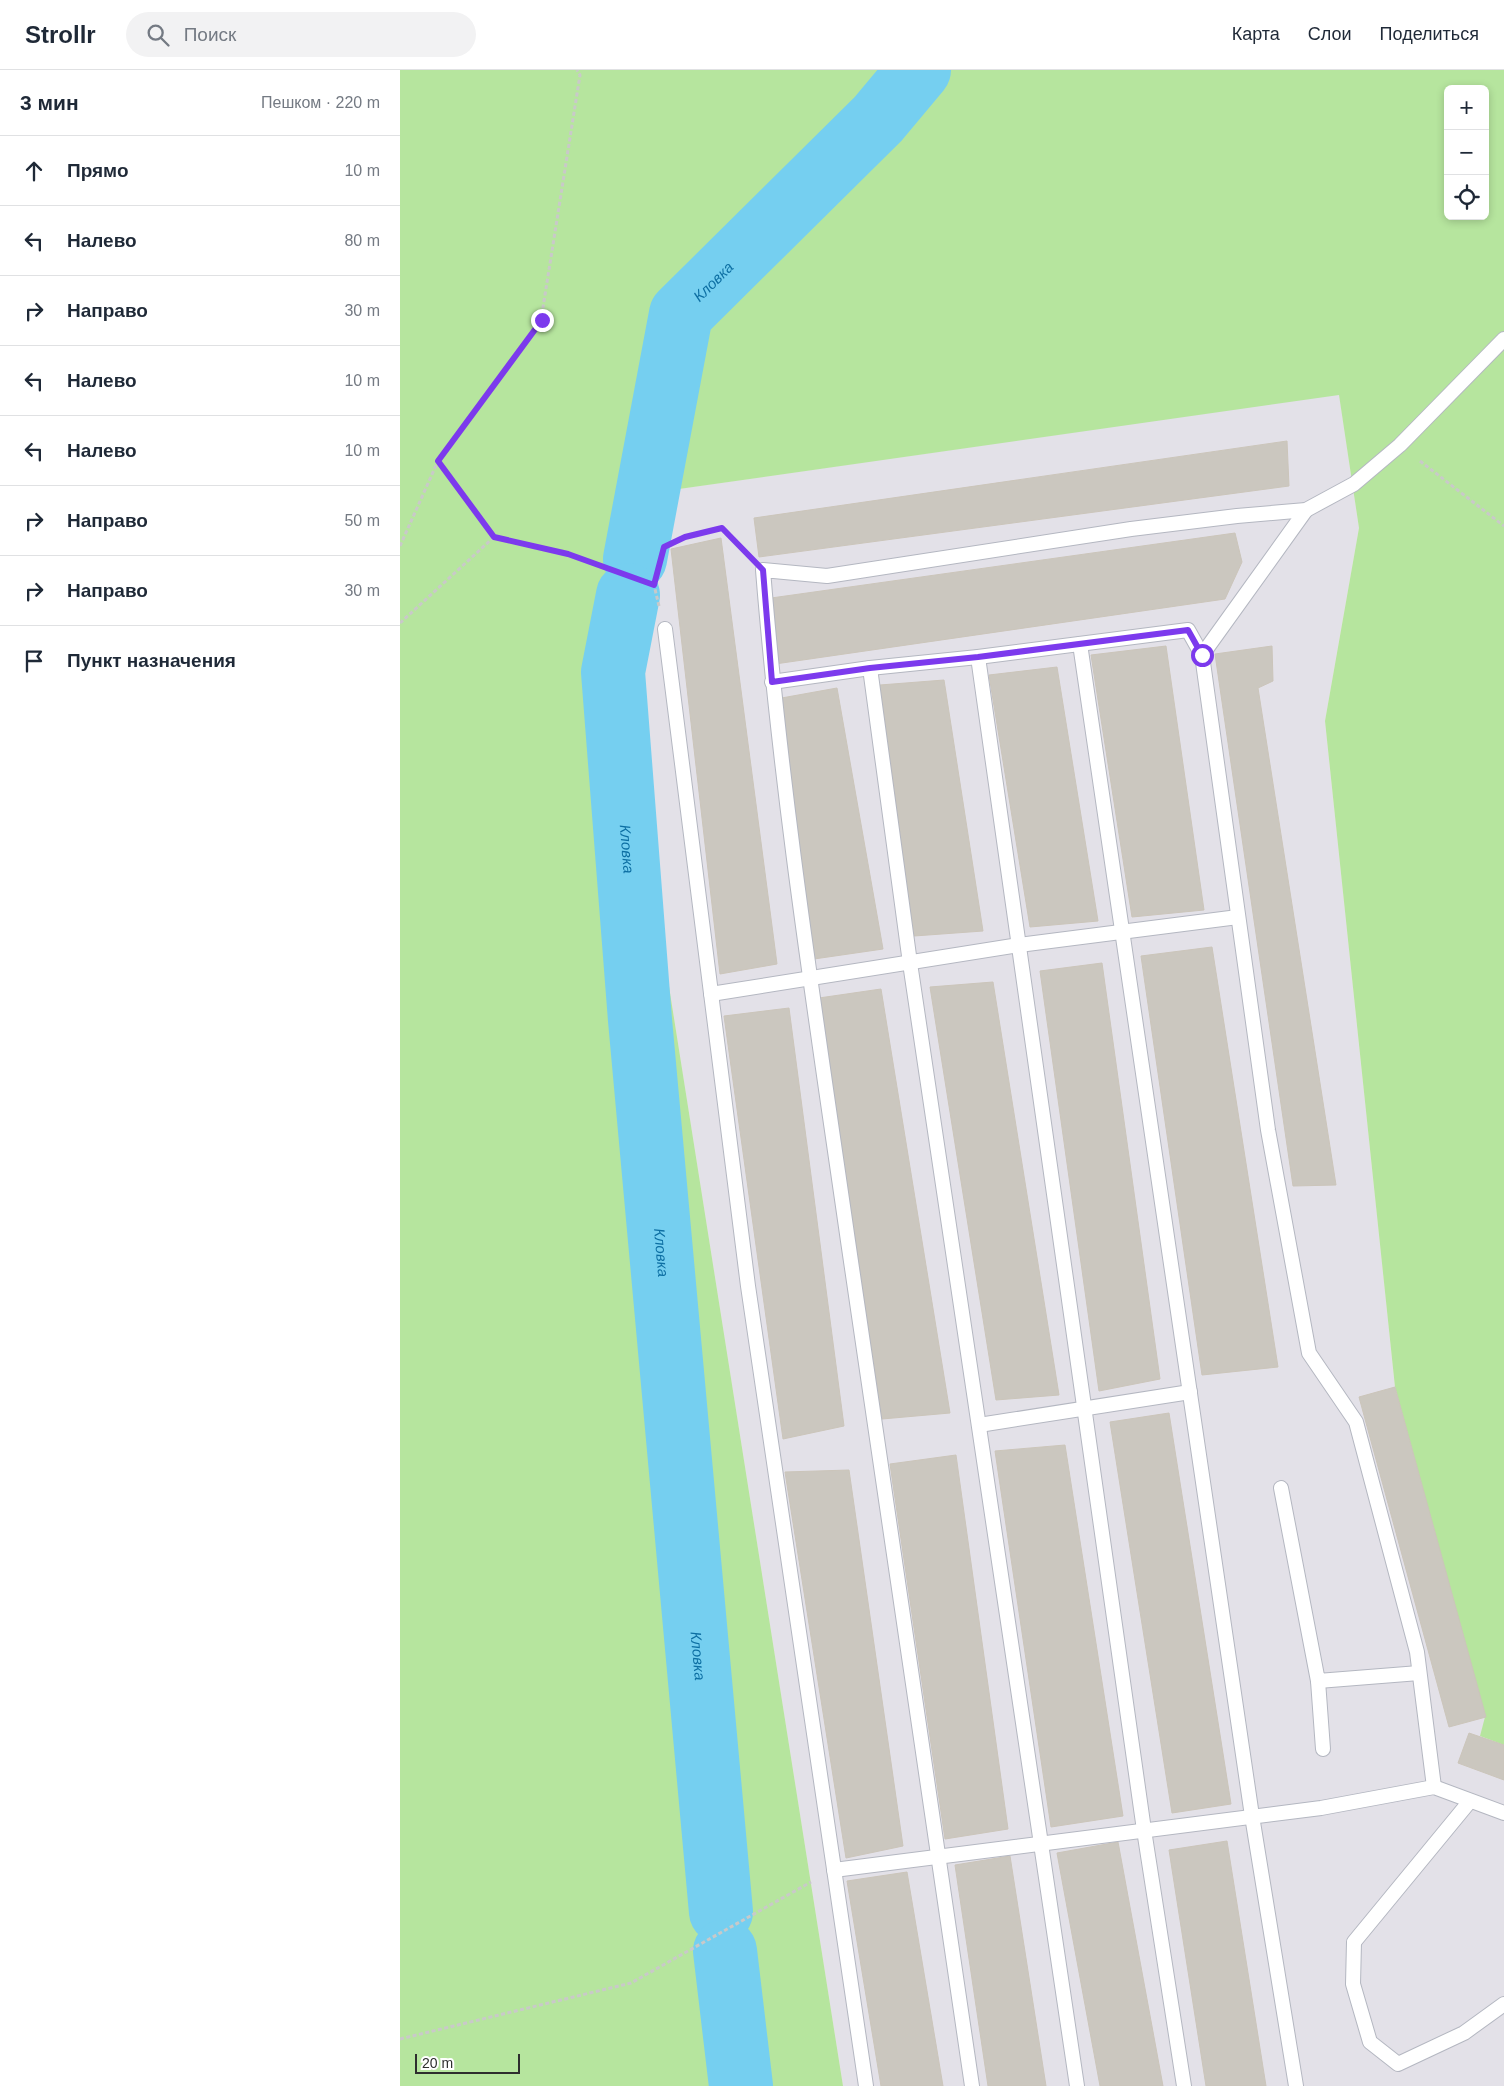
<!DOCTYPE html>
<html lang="ru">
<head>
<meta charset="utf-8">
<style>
  body { margin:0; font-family:Arial,sans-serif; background:#f2f2f3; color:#1f2937 }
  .controls { position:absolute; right:15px; top:15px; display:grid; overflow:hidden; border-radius:8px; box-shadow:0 2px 8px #0003 }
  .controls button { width:45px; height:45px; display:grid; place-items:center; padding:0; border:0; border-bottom:1px solid #e0e1e3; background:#fff; color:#1f2937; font:25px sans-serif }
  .scale { position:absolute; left:15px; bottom:12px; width:105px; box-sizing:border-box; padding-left:5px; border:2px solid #2e2e2e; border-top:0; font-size:14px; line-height:18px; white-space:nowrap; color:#2e2e2e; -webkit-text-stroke:4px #fff; paint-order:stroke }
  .stop { position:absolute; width:15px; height:15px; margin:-11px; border:4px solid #7c3aed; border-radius:50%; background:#fff }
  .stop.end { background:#7c3aed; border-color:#fff; box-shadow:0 1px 5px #0008 }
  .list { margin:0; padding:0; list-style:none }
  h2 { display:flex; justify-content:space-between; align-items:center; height:65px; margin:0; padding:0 20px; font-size:21px }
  h2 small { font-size:16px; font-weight:400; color:#747a83 }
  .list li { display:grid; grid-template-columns:32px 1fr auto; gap:15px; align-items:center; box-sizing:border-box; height:70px; padding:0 20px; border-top:1px solid #e0e1e3 }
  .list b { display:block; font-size:19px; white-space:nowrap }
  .list em { font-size:16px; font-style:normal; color:#747a83 }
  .icon { flex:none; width:28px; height:28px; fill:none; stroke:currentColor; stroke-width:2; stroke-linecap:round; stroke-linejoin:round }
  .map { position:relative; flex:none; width:1104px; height:2016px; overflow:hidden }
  header { display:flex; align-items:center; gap:30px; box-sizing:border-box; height:70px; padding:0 25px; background:#fff; border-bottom:1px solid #e0e1e3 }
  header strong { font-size:24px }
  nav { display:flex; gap:28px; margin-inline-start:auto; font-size:18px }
  .search { width:350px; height:45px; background:#f2f2f3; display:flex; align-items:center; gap:12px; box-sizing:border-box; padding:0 18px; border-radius:28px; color:#747a83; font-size:19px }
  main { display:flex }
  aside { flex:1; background:#fff }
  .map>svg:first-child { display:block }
  .industrial { fill:#e3e1e8 }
  .green { fill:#b6e59e; fill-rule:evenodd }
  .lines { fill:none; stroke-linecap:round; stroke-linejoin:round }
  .river { stroke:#75cff0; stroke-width:64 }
  .building { fill:#cbc7bf; stroke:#cbc5ba }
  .service-casing { stroke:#b4b7c1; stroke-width:16 }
  .path { stroke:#c9c9c9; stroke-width:3; stroke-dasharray:4 2.5; stroke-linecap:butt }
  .service { stroke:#fff; stroke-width:14 }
  .route { stroke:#7c3aed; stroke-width:6 }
  .labels { text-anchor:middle; stroke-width:4; stroke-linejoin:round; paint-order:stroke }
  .water-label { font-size:15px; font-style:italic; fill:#0d6fa3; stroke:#fff }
</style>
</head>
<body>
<header>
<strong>Strollr</strong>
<div class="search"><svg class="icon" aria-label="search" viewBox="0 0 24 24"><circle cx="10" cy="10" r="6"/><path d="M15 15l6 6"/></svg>Поиск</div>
<nav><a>Карта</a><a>Слои</a><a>Поделиться</a></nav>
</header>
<main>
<aside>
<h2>3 мин<small>Пешком · 220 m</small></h2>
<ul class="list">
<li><svg class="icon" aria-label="ahead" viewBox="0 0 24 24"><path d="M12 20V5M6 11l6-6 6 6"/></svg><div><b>Прямо</b></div><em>10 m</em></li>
<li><svg class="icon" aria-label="left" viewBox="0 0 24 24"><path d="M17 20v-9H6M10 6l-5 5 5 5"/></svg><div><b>Налево</b></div><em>80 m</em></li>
<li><svg class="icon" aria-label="right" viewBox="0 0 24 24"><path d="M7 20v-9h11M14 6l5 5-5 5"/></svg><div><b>Направо</b></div><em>30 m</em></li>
<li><svg class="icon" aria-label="left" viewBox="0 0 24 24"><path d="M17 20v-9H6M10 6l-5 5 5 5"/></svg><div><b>Налево</b></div><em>10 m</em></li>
<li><svg class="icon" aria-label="left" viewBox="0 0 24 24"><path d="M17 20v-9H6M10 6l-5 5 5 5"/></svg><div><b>Налево</b></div><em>10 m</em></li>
<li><svg class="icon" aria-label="right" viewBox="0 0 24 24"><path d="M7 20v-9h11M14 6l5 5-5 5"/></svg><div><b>Направо</b></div><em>50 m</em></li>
<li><svg class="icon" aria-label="right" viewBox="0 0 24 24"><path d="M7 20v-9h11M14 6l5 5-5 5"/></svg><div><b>Направо</b></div><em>30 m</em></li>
<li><svg class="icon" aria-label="arrive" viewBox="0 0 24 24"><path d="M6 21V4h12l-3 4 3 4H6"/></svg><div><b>Пункт назначения</b></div></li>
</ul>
</aside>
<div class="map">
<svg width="1104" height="2016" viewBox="0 0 1104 2016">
  <rect width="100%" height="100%" fill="#efe9e1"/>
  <!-- industrial -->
  <polygon class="industrial" points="939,324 959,458 925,651 995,1317 1086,1647 1080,1666 1104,1675 1104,2016 443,2016 211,550 278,419"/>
  <!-- green -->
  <path class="green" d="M 0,0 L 1104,0 L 1104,1675 L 1080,1666 L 1085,1647 L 995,1317 L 925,651 L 959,458 L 939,325 L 279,419 L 211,550 L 443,2016 L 0,2016 ZM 1048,19 L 1085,19 L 1085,146 L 1048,146 Z"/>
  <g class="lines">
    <!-- river -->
    <g class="river">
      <path id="s1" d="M 235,489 L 281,244 L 478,49 L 519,0"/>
      <path id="s2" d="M 228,525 L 213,602 L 240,950 L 321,1842"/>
      <polyline points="325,1881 341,2016"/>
    </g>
  </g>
  <!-- building -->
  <g class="building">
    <polygon points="887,371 889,416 359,487 354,448"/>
    <polygon points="835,463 842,492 825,529 375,594 364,529"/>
    <polygon points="321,468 377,894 320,904 271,479"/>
    <polygon points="766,576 804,840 732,847 691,585"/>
    <polygon points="872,576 873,611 858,618 936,1115 893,1116 815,584"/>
    <polygon points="657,597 698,851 630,857 589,605"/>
    <polygon points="544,610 583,861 514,866 480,615"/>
    <polygon points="437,618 483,879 414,889 376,629"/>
    <polygon points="812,877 878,1297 802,1305 741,886"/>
    <polygon points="702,893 760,1309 699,1321 640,901"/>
    <polygon points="593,912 659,1325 596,1330 530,917"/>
    <polygon points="481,919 550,1343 482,1349 419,928"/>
    <polygon points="389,938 444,1356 383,1369 324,946"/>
    <polygon points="995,1317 1086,1647 1049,1657 959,1327"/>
    <polygon points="769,1343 831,1734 772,1743 710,1352"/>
    <polygon points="665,1375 723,1746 651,1757 595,1381"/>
    <polygon points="556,1385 608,1759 545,1769 490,1394"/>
    <polygon points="449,1400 503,1776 446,1788 385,1402"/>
    <polygon points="1069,1663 1104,1675 1104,1710 1058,1693"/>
    <polygon points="827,1771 866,2016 806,2016 769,1780"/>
    <polygon points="718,1772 763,2016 700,2016 657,1783"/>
    <polygon points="610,1786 646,2016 588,2016 555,1795"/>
    <polygon points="507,1802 543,2016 481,2016 447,1811"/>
  </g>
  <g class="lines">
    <defs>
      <g id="service">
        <polyline points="906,440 802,585 868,1060 909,1283 956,1352 1017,1582 1034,1717"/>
        <polyline points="265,559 348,1216 466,2016"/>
        <polyline points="680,574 852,1746 896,2016"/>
        <polyline points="578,587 744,1760 784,2016"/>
        <polyline points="470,598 510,893 677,2016"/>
        <polyline points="372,612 470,598 578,587 788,560 802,585"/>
        <polyline points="311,924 619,875 838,847"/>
        <polyline points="579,1355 790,1322"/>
        <polyline points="881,1418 918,1611 1019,1603"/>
        <polyline points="918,1611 923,1679"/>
        <polyline points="1070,1731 954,1872 953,1914 970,1972 998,1994 1064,1963 1104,1934"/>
        <polyline points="434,1800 921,1738 1034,1717 1104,1743"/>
        <path d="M 572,2016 C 529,1735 489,1453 448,1171 C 416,948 381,725 363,500 L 427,506 L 731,459 L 837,446 L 906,440 L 954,414 L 1000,375 L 1104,269"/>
      </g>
    </defs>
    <!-- service casing -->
    <use href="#service" class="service-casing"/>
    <!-- path -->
    <g class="path">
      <polyline points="38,391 94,467 167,484 254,515"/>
      <polyline points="1020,391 1104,456"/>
      <polyline points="0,476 38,391 141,250 180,5 177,0"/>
      <polyline points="259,536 254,515 264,477 285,467 322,458 345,482"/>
      <polyline points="0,553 94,467"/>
      <polyline points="0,1969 231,1913 411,1812"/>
    </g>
    <!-- service -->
    <use href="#service" class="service"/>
  </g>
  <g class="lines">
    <!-- route -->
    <polyline class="route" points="142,250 38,391 94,467 168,484 254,515 264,477 285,467 322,458 363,500 372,612 470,598 578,587 788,560 802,585"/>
  </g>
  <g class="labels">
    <!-- water labels -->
    <g class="water-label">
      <text dy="5" stroke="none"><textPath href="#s1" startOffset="295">Кловка</textPath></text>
      <text dy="5" stroke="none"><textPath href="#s2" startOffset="256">Кловка</textPath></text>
      <text dy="5" stroke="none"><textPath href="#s2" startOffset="661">Кловка</textPath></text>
      <text dy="5" stroke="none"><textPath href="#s2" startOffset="1066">Кловка</textPath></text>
    </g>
  </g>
</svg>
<div class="controls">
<button>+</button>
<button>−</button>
<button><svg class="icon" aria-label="locate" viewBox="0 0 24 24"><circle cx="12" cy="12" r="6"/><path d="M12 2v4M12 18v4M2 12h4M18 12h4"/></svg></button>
</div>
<div class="scale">20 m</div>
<div class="stop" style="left:802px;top:585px"></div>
<div class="stop end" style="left:142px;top:250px"></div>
</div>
</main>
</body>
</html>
